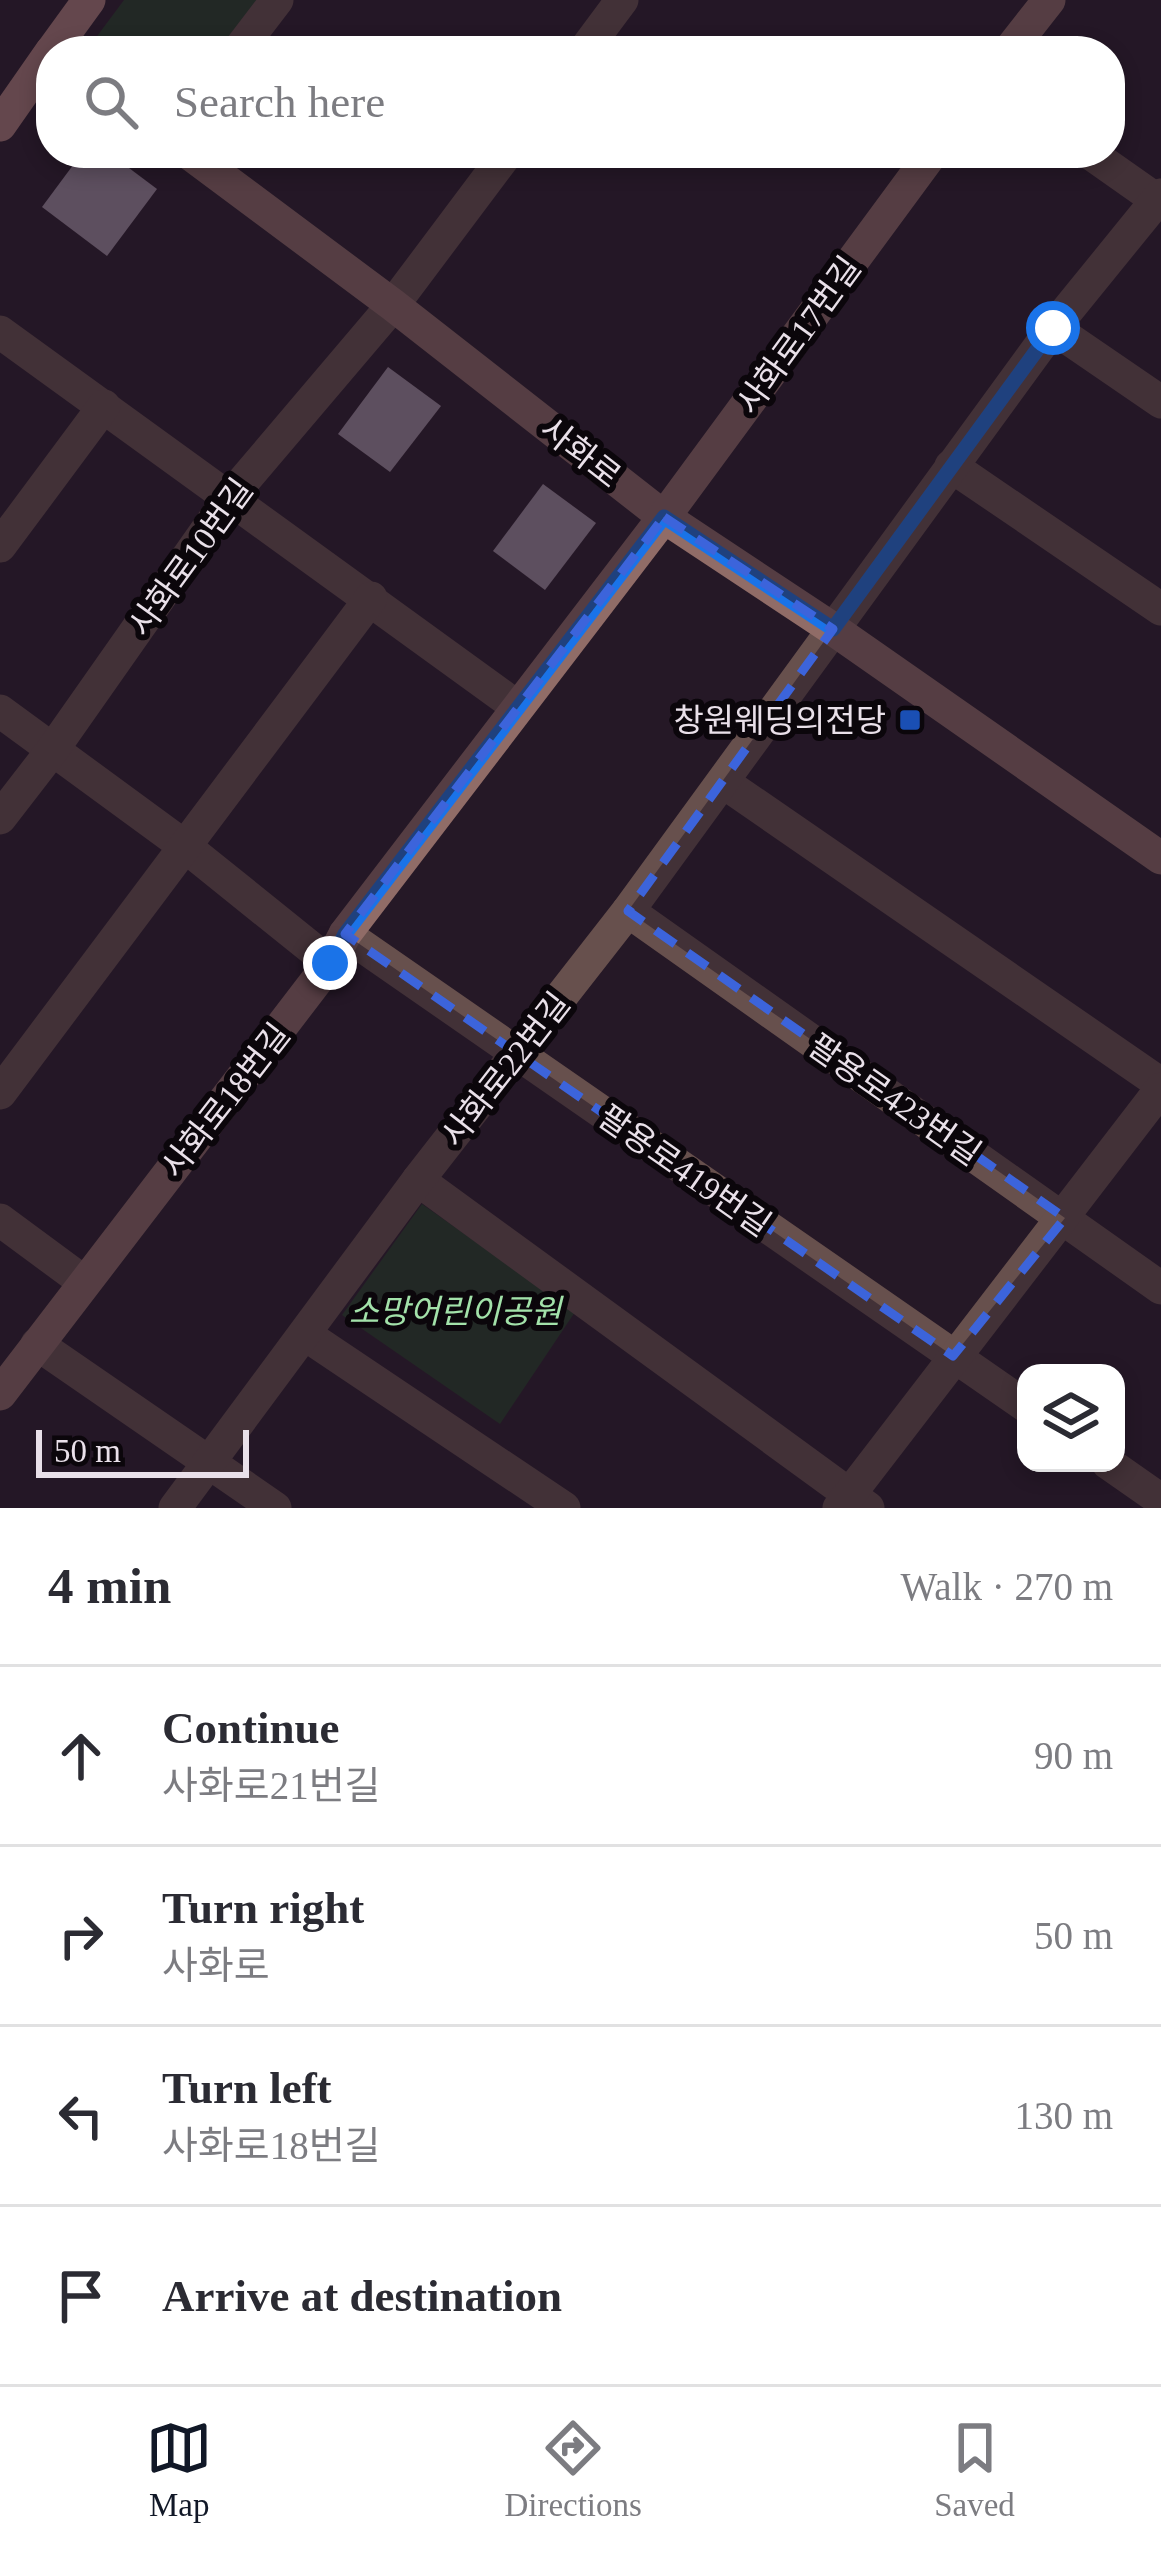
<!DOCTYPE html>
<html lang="en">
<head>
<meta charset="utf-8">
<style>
  body { margin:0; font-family:"Times New Roman","Noto Sans KR",serif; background:#f2f2f3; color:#2b2b33 }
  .controls { position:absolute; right:36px; bottom:36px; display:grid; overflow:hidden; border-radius:24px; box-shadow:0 6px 18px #0003 }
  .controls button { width:108px; height:108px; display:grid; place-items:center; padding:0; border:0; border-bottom:3px solid #e1e1e2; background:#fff; color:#2b2b33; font:60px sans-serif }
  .scale { position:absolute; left:36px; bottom:30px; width:213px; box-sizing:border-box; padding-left:12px; border:6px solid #e9e0e9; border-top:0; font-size:33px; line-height:42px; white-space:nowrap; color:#e9e0e9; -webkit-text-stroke:9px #0b060b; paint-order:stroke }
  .stop { position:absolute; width:36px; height:36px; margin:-27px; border:9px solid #1a73e8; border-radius:50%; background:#fff }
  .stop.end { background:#1a73e8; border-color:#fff; box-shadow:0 3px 12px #0008 }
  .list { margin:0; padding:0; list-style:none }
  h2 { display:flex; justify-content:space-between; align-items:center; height:156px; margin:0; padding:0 48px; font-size:51px }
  h2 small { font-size:39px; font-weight:400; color:#7c7c81 }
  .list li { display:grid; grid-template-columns:78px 1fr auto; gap:36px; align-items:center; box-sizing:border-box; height:180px; padding:0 48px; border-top:3px solid #e1e1e2 }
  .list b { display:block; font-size:45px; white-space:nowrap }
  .list p { margin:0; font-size:39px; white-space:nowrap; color:#7c7c81 }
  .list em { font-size:39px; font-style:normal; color:#7c7c81 }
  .icon { flex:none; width:66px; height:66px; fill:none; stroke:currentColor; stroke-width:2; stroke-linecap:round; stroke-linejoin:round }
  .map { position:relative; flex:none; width:1161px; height:1508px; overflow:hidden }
  .search { position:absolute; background:#fff; box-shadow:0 6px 18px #0003; left:36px; right:36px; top:36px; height:132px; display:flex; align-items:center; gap:30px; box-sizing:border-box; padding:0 42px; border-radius:48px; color:#7c7c81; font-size:45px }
  .sheet { height:876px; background:#fff }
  nav { display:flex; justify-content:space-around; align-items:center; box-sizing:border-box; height:168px; border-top:3px solid #e1e1e2; background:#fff; font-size:33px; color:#7c7c81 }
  nav a { display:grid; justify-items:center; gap:6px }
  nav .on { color:#111827 }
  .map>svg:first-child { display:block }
  .green { fill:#213c25 }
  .building { fill:#a392a4 }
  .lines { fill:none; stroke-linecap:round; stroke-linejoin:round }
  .minor { stroke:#67504d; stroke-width:33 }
  .secondary { stroke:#906c67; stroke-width:33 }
  .primary { stroke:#b1817c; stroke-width:33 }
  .route { stroke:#1a73e8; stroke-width:15 }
  .marked { fill:none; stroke:#3c64db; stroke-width:9; stroke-dasharray:24 15; stroke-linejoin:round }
  .transit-dot { fill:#1a4fb4; stroke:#0b060b; stroke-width:4.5 }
  .labels { text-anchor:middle; stroke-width:12; stroke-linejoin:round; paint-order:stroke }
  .street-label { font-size:33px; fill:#e9e0e9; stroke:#0b060b }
  .poi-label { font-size:33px; fill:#e9e0e9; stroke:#0b060b; text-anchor:end }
  .park-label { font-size:33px; font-style:italic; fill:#a3e2aa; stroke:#0b060b }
</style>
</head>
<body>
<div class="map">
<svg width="1161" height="1508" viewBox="0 0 1161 1508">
  <rect width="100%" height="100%" fill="#251826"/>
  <!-- green -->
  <g class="green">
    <polygon points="124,0 268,0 229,51 86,51"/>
    <polygon points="422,1204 575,1312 500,1424 342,1315"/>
  </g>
  <!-- building -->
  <g class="building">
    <polygon points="82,153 109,153 157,189 107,256 42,207"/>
    <polygon points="388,367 441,406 390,472 338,434"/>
    <polygon points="543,484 596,523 545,590 493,551"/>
  </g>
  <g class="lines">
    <!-- minor -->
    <g class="minor">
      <polyline points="238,51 277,0"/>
      <polyline points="584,51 622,0"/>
      <polyline points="1090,153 1161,203"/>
      <polyline points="1053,328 1161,402"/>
      <polyline points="0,332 516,706"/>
      <polyline points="951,466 1161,609"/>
      <polyline points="0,546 104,406"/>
      <polyline points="0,711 187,848 330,963"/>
      <polyline points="723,782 1161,1084"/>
      <polyline points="0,818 51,752 230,497 393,305 507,153"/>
      <polyline points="628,911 1161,1288"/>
      <polyline points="345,934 1026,1406"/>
      <polyline points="0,1093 371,598"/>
      <polyline points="418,1180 868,1508"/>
      <polyline points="0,1220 84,1282"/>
      <polyline points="306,1335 564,1508"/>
      <polyline points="37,1344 275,1508"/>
      <polyline points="1108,1463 1161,1500"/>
      <polyline points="175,1508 418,1180 628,911 1053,328 1161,195"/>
      <polyline points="839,1508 1161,1089"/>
    </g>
    <!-- secondary -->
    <g class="secondary">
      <polyline points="1009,51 1049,0"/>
      <polyline points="189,153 393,305 664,517 833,629 1161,858"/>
      <polyline points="0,1394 330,963 345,934 664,517 932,153"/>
    </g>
    <!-- primary -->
    <g class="primary">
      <polyline points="52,51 89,0"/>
      <polyline points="0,125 51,52"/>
    </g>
  </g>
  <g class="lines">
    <!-- route -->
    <polyline class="route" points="330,963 345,934 664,517 833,629 1053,328"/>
  </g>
  <!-- marked area -->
  <path d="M0 0H1161V1508H0ZM 664,517 L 833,629 L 628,911 L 1065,1218 L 953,1356 L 345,934 Z" fill="#251826" fill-opacity=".55" fill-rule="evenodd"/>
  <path class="marked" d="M 664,517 L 833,629 L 628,911 L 1065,1218 L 953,1356 L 345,934 Z"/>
  <!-- markers -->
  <rect class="transit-dot" x="898" y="708" width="24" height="24" rx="6"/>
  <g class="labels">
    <!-- street labels -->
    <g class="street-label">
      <text transform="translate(798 335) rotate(-54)" y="12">사화로17번길</text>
      <text transform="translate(581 452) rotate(38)" y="12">사화로</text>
      <text transform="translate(190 557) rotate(-54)" y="12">사화로10번길</text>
      <text transform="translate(505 1069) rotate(-52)" y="12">사화로22번길</text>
      <text transform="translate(895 1099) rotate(35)" y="12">팔용로423번길</text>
      <text transform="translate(225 1100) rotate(-52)" y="12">사화로18번길</text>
      <text transform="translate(685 1170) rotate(35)" y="12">팔용로419번길</text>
    </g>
    <!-- poi labels -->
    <g class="poi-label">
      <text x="886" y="732">창원웨딩의전당</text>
    </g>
    <!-- park labels -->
    <g class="park-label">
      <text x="455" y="1323">소망어린이공원</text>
    </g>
  </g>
</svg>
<div class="controls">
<button><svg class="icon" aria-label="layers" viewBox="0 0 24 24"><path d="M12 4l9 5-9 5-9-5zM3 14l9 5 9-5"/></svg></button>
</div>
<div class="scale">50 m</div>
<div class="stop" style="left:1053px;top:328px"></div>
<div class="stop end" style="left:330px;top:963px"></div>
<div class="search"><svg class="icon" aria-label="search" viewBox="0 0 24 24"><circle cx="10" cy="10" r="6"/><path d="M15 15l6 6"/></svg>Search here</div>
</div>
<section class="sheet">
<h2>4 min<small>Walk · 270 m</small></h2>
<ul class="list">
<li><svg class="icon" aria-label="ahead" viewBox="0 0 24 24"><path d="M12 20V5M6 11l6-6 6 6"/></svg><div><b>Continue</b><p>사화로21번길</p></div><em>90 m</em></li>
<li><svg class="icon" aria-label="right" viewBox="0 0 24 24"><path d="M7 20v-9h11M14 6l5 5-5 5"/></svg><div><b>Turn right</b><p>사화로</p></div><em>50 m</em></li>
<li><svg class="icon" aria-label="left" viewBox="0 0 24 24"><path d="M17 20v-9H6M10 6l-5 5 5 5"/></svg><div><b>Turn left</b><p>사화로18번길</p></div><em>130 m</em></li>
<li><svg class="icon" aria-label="arrive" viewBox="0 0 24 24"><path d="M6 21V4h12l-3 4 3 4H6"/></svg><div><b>Arrive at destination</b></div></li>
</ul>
</section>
<nav>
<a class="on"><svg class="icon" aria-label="map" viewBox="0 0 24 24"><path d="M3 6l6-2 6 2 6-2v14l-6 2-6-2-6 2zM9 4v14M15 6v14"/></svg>Map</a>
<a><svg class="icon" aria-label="directions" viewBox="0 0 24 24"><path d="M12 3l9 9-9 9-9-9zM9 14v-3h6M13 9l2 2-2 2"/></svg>Directions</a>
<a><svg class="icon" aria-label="saved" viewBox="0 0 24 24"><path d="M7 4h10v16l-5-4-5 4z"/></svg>Saved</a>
</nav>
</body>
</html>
